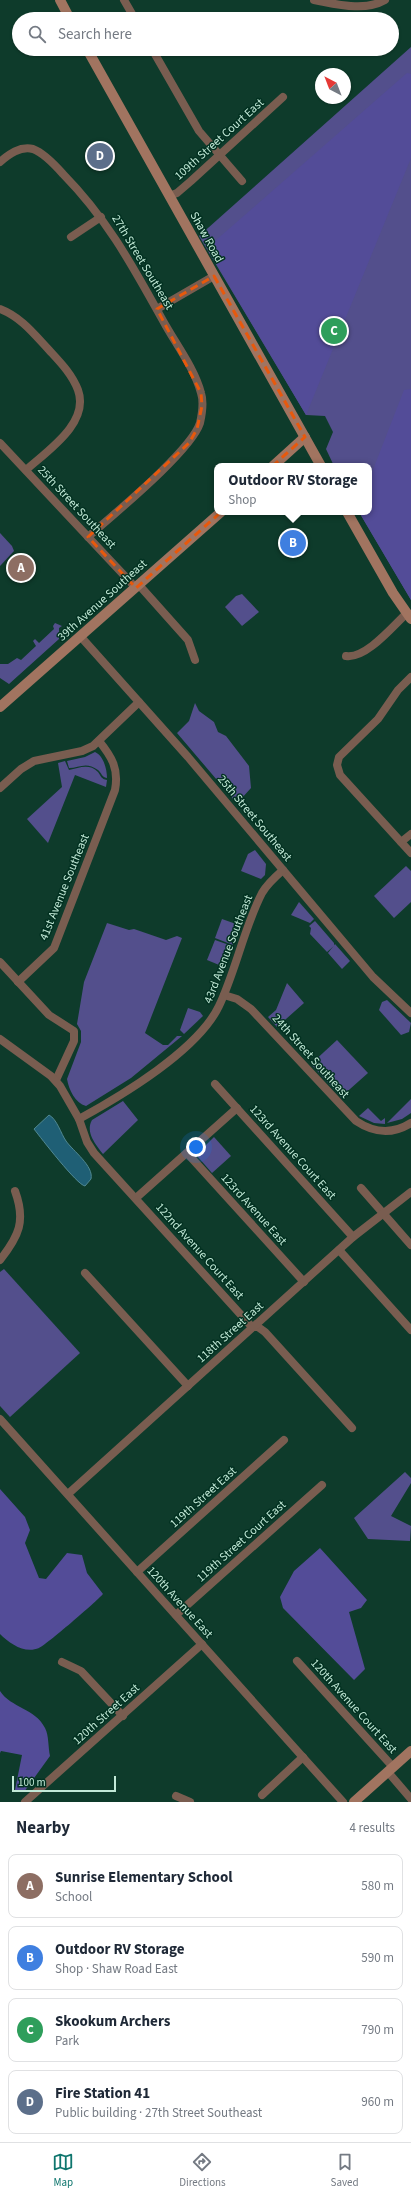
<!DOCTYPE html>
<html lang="en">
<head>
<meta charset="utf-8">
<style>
  body { margin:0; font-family:"Source Sans 3",sans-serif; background:#f2f2f3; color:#1f2937 }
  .compass { position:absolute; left:315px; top:68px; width:36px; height:36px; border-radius:50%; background:#fff; box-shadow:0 1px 3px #0004; rotate:318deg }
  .scale { position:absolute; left:12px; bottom:10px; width:104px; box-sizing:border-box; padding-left:4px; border:2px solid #c2e9d7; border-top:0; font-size:11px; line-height:14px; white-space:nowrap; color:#c2e9d7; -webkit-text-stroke:3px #023121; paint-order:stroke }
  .you { position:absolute; left:196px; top:1147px; width:14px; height:14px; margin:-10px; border:3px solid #fff; border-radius:50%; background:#1a73e8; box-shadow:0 0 0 6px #1a73e833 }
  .badge { display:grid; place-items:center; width:26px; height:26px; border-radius:50%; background:#0f766e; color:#fff; font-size:13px; font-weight:700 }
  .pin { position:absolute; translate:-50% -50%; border:2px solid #fff; box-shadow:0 1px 4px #0006 }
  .popup { position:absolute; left:214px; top:463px; width:158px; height:52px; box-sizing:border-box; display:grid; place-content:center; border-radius:8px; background:#fff; filter:drop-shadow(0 1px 3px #0005); font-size:13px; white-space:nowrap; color:#747a83 }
  .popup b { font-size:15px; color:#1f2937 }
  .popup::after { content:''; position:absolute; left:50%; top:100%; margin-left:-8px; border:8px solid transparent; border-top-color:#fff }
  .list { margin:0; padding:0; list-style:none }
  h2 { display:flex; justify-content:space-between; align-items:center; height:52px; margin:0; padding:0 16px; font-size:17px }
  h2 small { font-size:13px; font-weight:400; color:#747a83 }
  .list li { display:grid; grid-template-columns:26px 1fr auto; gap:12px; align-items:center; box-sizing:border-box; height:64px; margin:0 8px 8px; padding:0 8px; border:1px solid #e0e1e3; border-radius:8px }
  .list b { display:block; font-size:15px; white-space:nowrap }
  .list p { margin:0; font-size:13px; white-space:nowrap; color:#747a83 }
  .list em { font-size:13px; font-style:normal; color:#747a83 }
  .icon { flex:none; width:22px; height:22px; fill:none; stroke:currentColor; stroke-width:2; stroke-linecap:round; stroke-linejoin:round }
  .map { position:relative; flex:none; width:411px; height:1802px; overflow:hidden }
  .search { position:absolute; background:#fff; box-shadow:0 1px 3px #0004; left:12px; right:12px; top:12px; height:44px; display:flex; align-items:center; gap:10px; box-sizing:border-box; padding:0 14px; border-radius:22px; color:#747a83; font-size:15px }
  .sheet { height:340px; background:#fff }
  nav { display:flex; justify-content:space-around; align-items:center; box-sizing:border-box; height:56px; border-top:1px solid #e0e1e3; background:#fff; font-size:11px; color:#747a83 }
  nav a { display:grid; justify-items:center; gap:2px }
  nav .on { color:#0f766e }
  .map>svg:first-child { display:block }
  .green { fill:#534f8c }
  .forest { fill:#534c98 }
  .water { fill:#1f5f75; stroke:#508892 }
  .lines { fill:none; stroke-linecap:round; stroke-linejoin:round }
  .street { stroke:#795d50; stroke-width:8 }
  .secondary { stroke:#a17460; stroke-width:10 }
  .marked { fill:none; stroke:#e8590c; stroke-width:3; stroke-dasharray:8 5; stroke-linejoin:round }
  .labels { text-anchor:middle; stroke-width:3; stroke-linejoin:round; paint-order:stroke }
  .street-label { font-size:12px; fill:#c2e9d7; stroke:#023121 }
</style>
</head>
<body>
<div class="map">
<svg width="411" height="1802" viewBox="0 0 411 1802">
  <rect width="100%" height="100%" fill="#0e3b2b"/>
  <!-- green -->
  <g class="green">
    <polygon points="411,47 411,600 359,512 369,512 369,466 334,466 326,449 333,432 325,416 306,415 199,236"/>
    <polygon points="0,533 12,546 14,551 0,566"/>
    <polygon points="242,594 259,612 242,626 225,607 236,596"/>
    <polygon points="55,623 62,626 59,628 59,639 9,684 0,678 0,664 8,664 17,658 21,660 36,646 33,641 35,639 39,643 54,629 53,626"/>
    <polygon points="195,703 199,711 214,722 218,732 226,736 249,766 251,788 241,799 236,798 234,800 177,733 189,721"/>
    <path d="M 95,752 C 104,756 107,770 107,778 C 101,777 102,773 98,770 C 86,761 79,768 69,768 L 67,761 L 85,757 Z"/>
    <path d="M 65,761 L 69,770 C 79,768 89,763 98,772 C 101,776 101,779 107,780 L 106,787 L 75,775 L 48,843 L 27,819 L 62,787 L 58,763 Z"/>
    <polygon points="255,850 266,864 265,875 261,879 241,871 248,854"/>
    <polygon points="406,866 411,871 411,902 394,918 374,896"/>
    <polygon points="299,902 314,919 310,923 291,915"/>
    <polygon points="222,919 236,924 239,928 233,945 215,938"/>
    <polygon points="315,921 334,943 334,946 327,952 310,934 311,928 309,926"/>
    <path d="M 107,923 L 129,930 L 134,929 L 166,940 L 177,936 L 182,938 L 145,1033 L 163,1045 L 168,1045 L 177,1036 L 182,1036 L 131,1078 L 86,1106 C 75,1103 69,1090 67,1079 L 81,1042 L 81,1031 L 77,1024 L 84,982 Z"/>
    <polygon points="215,940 232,946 224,967 207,960"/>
    <polygon points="335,944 350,961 342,969 328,953"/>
    <polygon points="287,983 304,1003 277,1027 268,1017 276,1010"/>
    <polygon points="387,1000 411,1023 409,1032 401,1035 379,1010 382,1002"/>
    <polygon points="188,1008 200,1012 203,1016 184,1034 180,1030"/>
    <polygon points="337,1040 368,1073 341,1097 311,1064"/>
    <polygon points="411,1099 411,1113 402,1119 387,1123"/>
    <path d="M 123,1101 L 138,1120 L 103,1154 C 96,1145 85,1132 92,1120 Z"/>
    <polygon points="368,1108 381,1121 385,1118 385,1124 374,1123 359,1116"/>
    <polygon points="214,1137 231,1156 212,1173 198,1157 197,1154"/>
    <polygon points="4,1269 80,1353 10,1417 0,1406 0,1272"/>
    <polygon points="405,1472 411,1478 411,1483 391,1516 411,1526 410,1541 368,1539 354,1518"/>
  </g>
  <!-- forest -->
  <g class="forest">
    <polygon points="407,73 411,74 411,158 306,415 207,248"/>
    <polygon points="411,389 411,600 359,512 369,512 369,480 404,390"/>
    <path d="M 0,1489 L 25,1517 L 30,1530 L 25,1543 L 39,1578 L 46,1579 L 67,1553 L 82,1555 L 87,1573 L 103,1594 C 96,1602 46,1645 39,1648 C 25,1654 10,1644 0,1634 Z"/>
    <polygon points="320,1548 367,1600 361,1608 349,1612 365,1669 354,1680 283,1608 280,1597 294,1571"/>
    <path d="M 0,1691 C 11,1708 35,1708 45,1728 C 49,1735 48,1748 50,1756 L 24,1792 L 15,1790 L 22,1755 L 1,1751 L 0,1753 Z"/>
  </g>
  <!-- water -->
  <path class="water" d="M 49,1115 C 57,1119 61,1134 66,1141 C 73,1151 94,1166 91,1179 L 85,1186 C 77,1185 41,1138 34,1129 Z"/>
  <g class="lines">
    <!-- street -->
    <g class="street">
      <polyline points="124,0 135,19"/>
      <path d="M 314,0 C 336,4 364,12 385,0"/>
      <polyline points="152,49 199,131 242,181"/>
      <path d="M 0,162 C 9,154 20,146 33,149 C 44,153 55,165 63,174 C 110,222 134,269 166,326 C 178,347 195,370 201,393 C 204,402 202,414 200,423 C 191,451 114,514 88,537"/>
      <polyline points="169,196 177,193 191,181 283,97"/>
      <polyline points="71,237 101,217"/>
      <path d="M 0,309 C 21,317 34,334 49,350 C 60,362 72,374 78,390 C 90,423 47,451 26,470"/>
      <polyline points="157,309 214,276"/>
      <polyline points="0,443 136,588"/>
      <polyline points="139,585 188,640 195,660"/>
      <polyline points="81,637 188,757 373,977 411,1013"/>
      <path d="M 346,656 C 366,659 393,626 407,613"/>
      <polyline points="411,677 398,690 378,719 339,757 337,765 340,775 411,853"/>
      <polyline points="0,788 21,769 34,761 82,751 93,746 139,702"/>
      <polyline points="401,842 411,834"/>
      <polyline points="0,962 49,1015 74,1031 74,1041 56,1080"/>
      <path d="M 18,982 L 54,948 L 115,790 C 119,769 112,757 99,741"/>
      <path d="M 224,995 L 237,999 L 251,1009 L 356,1121 C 374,1133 392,1135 411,1123"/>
      <polyline points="0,1039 51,1076 60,1086 79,1119 87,1142 94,1153 252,1327 258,1327 265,1332 352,1428"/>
      <polyline points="215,1084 353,1237"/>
      <path d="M 79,1119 C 121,1096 198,1050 219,1006 C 236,970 244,928 262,893 C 267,884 275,877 283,870"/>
      <polyline points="187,1153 304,1282"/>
      <polyline points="361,1188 411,1245"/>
      <polyline points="136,1198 237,1108"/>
      <polyline points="339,1250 411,1330"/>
      <path d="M 0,1260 C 19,1236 26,1221 15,1191"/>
      <polyline points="85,1273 188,1386"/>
      <polyline points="0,1419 343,1802"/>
      <polyline points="68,1494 353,1237 411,1192"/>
      <polyline points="137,1572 284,1440"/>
      <polyline points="176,1615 322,1485"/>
      <polyline points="297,1661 393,1767"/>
      <polyline points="62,1662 81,1671 123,1716"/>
      <polyline points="388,1772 411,1799"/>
      <polyline points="262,1795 303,1757"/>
      <polyline points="176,1796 190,1802"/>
      <polyline points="25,1802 202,1644"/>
    </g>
    <!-- secondary -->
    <g class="secondary">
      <polyline points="60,0 70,19"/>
      <polyline points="87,49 321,466"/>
      <polyline points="273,466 305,437"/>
      <polyline points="347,512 393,593 411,619"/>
      <polyline points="0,707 221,512"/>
      <polyline points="354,1802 411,1751"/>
    </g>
  </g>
  <!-- marked area -->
  <path class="marked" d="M 214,276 L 305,437 L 136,588 L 88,537 L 189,443 L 197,429 L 202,406 L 201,393 L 157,309 Z"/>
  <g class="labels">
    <!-- street labels -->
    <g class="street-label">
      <text transform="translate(219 139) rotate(-42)" y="4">109th Street Court East</text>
      <text transform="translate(207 237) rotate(61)" y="4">Shaw Road</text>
      <text transform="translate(143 262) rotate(59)" y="4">27th Street Southeast</text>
      <text transform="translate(77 507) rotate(47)" y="4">25th Street Southeast</text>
      <text transform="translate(102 600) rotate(-42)" y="4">39th Avenue Southeast</text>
      <text transform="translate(255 818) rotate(50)" y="4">25th Street Southeast</text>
      <text transform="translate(64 887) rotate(-68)" y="4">41st Avenue Southeast</text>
      <text transform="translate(228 949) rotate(-69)" y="4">43rd Avenue Southeast</text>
      <text transform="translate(311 1056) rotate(48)" y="4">24th Street Southeast</text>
      <text transform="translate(293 1152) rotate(48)" y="4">123rd Avenue Court East</text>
      <text transform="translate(254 1209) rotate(48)" y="4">123rd Avenue East</text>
      <text transform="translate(200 1251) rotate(48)" y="4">122nd Avenue Court East</text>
      <text transform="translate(230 1332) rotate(-42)" y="4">118th Street East</text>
      <text transform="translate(203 1497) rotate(-42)" y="4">119th Street East</text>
      <text transform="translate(241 1541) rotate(-42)" y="4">119th Street Court East</text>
      <text transform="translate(180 1602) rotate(48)" y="4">120th Avenue East</text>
      <text transform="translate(354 1706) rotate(48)" y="4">120th Avenue Court East</text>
      <text transform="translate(106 1714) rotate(-42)" y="4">120th Street East</text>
    </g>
  </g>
</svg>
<svg class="compass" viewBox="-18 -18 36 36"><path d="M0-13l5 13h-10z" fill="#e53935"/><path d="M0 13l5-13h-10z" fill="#747a83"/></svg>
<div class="scale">100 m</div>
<div class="you"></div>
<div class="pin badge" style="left:21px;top:568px;background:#8d6e63">A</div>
<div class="pin badge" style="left:293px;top:543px;background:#3f7fe0">B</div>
<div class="popup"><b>Outdoor RV Storage</b>Shop</div>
<div class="pin badge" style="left:334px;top:331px;background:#2e9e5b">C</div>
<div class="pin badge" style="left:100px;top:156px;background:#5c6f8a">D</div>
<div class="search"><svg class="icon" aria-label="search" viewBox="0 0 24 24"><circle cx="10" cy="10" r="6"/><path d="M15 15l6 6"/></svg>Search here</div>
</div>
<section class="sheet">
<h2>Nearby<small>4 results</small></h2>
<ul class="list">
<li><span class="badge" style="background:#8d6e63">A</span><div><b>Sunrise Elementary School</b><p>School</p></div><em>580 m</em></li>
<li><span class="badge" style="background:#3f7fe0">B</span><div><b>Outdoor RV Storage</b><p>Shop · Shaw Road East</p></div><em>590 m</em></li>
<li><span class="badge" style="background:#2e9e5b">C</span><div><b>Skookum Archers</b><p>Park</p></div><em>790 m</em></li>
<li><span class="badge" style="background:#5c6f8a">D</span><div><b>Fire Station 41</b><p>Public building · 27th Street Southeast</p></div><em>960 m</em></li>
</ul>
</section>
<nav>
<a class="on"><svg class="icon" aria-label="map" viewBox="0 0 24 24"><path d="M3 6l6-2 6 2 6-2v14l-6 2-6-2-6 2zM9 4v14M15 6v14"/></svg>Map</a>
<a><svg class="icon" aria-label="directions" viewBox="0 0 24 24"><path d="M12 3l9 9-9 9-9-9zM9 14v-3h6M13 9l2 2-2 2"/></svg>Directions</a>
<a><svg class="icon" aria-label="saved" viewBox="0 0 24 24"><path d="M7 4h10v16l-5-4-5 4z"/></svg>Saved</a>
</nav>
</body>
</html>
